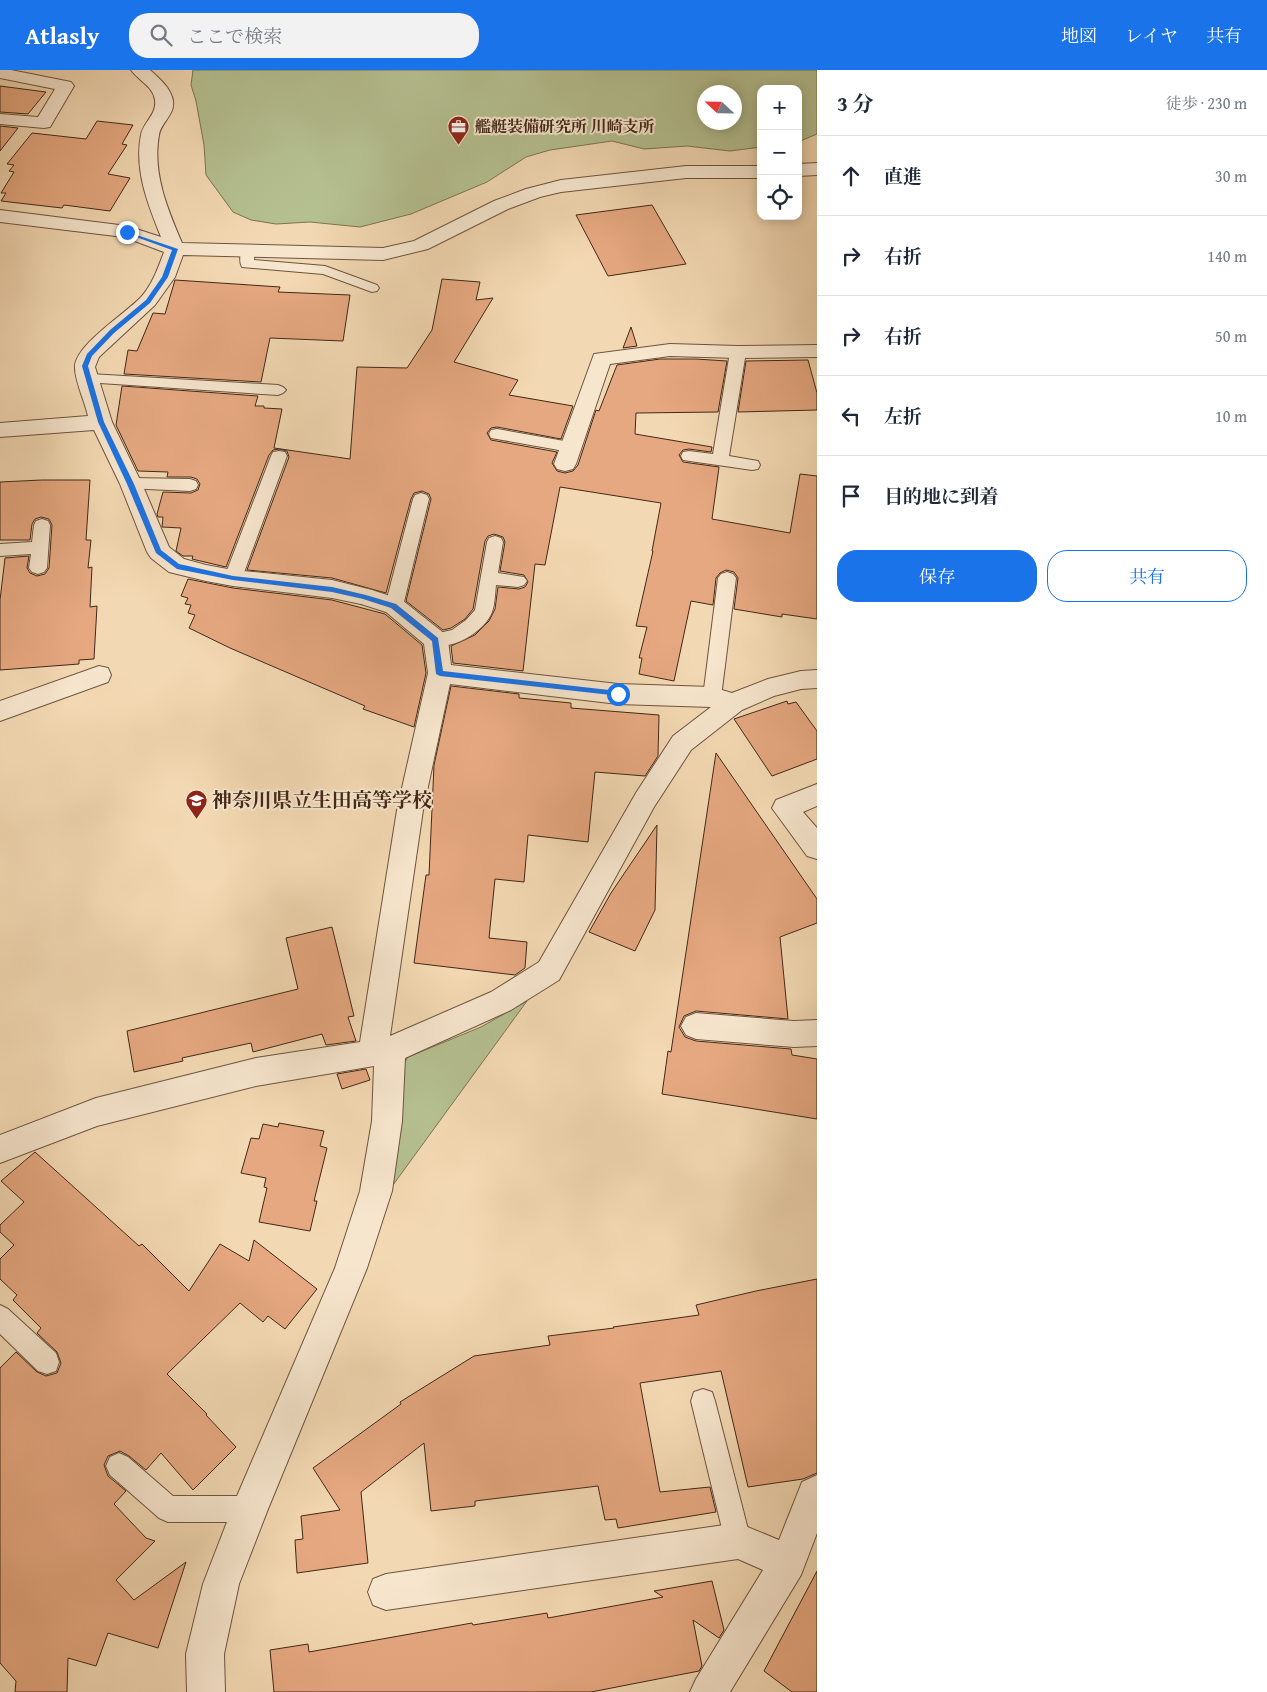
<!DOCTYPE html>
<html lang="ja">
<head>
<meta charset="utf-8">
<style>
  body { margin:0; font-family:"Gentium Book Plus","Noto Serif JP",serif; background:#f2f2f3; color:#1f2937 }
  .controls { position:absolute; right:15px; top:15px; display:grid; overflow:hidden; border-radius:10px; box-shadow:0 2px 12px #0003 }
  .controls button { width:45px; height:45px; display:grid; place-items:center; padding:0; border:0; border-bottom:1px solid #e0e1e3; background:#fff; color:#1f2937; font:25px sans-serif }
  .compass { position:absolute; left:697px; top:15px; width:45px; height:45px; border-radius:50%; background:#fff; box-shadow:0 2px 12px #0003; rotate:292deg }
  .stop { position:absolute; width:15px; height:15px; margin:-11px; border:4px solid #1a73e8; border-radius:50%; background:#fff }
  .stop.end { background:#1a73e8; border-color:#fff; box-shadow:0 1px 5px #0008 }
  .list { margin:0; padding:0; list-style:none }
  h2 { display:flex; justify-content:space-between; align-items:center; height:65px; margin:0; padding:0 20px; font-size:21px }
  h2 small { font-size:16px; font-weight:400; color:#747a83 }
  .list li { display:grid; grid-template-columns:32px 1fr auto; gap:15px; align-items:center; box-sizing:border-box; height:80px; padding:0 20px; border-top:1px solid #e0e1e3 }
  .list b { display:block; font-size:19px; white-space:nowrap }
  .list em { font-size:16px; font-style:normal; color:#747a83 }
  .actions { display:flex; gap:10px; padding:15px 20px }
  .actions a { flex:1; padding:11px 0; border:1px solid #1a73e8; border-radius:20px; text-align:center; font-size:18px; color:#1a73e8 }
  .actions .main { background:#1a73e8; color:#fff }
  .icon { flex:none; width:28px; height:28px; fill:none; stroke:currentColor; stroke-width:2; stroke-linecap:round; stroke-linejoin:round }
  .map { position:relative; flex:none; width:817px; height:1622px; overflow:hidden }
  header { display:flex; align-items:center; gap:30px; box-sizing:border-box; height:70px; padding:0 25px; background:#1a73e8; color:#fff }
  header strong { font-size:24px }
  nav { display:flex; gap:28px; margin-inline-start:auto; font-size:18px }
  .search { width:350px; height:45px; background:#f2f2f3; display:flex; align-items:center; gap:12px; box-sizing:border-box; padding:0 18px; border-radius:20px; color:#747a83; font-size:19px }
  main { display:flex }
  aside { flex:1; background:#fff }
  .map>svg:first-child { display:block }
  .green { fill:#b5c091; stroke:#7c7454; fill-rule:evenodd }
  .building { fill:#e6a881; stroke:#422818 }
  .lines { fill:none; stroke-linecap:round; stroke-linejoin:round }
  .service-casing { stroke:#6e543f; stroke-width:2 }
  .minor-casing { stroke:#6e543f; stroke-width:2 }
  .service { fill:#f7e6ce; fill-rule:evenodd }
  .minor { fill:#f7e6ce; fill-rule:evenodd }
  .route { fill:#1a73e8 }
  .labels { text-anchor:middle; stroke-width:4; stroke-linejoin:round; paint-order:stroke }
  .far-poi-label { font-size:16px; font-weight:bold; fill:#422818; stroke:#f7e6ce; text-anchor:start }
  .poi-label { font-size:20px; font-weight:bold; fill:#422818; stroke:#f7e6ce; text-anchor:start }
</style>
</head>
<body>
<header>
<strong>Atlasly</strong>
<div class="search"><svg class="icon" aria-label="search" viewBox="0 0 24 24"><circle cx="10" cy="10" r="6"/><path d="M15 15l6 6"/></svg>ここで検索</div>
<nav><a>地図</a><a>レイヤ</a><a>共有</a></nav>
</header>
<main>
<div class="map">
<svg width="817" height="1622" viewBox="0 0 817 1622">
  <rect width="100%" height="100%" fill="#f3d9b3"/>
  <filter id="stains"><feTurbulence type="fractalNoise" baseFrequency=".004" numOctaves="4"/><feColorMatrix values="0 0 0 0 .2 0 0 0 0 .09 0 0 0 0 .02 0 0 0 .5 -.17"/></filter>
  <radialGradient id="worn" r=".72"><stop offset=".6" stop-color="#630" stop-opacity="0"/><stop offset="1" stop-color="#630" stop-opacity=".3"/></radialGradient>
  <!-- green -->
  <g class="green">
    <path d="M 193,0 L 817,0 L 817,64 L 798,72 L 798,19 L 761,19 L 761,77 L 730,81 L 687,76 L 644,79 L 612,71 L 550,80 L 526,87 L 487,112 L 411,144 L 360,157 L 310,152 L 276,154 L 251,150 L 233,142 L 206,105 L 204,75 L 196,31 L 191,15 ZM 704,22 L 734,22 L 734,52 L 704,52 Z"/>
    <polygon points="527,931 393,1115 402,997 408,987 481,957"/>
  </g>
  <!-- building -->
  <g class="building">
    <polygon points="0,16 46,22 28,44 0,42"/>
    <polygon points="97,51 133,55 122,74 127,75 108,104 130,108 110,141 64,135 62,138 1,131 6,123 1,123 14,102 9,101 14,95 7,94 32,63 86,69"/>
    <polygon points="0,56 18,58 0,81"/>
    <polygon points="652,135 686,194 608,206 576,145"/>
    <polygon points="442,209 480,212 476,230 493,228 454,292 518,310 509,325 573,336 561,369 497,357 491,358 487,363 491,370 557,382 552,393 557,401 565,403 573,401 578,395 596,340 599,341 617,295 660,289 696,289 727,291 718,342 636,343 635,364 712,377 711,382 689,379 683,380 679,385 683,392 719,397 712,449 790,463 800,404 817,406 817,549 782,544 782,547 734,539 738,508 734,502 726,500 720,503 716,508 713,535 691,531 674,611 639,604 642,588 639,588 647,557 636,556 653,481 652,481 661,433 560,417 545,495 535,494 523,601 453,593 451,576 475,565 489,551 495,539 498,517 519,519 525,517 528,512 524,505 500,501 505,472 503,467 494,464 488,466 485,471 473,539 465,549 451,558 443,560 406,531 431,429 429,424 422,421 414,423 411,429 386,523 332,508 247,500 289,387 287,381 279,379 273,380 269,385 226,497 192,489 193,486 183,486 176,481 181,458 162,457 163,447 158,447 157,444 163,422 191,423 198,420 200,414 197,409 191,407 167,407 168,402 138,401 116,355 122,316 258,326 255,336 264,336 264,338 282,339 274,378 350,389 357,297 407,298 432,260"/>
    <polygon points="175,210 280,217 278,222 350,225 343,271 270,268 261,312 124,304 128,280 137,281 153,243 165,244"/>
    <polygon points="631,257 637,276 623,278"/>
    <polygon points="808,290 817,323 817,340 738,342 746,291"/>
    <polygon points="42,410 90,410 86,470 91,470 88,498 92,497 90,537 97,536 94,589 79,590 79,594 0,600 0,530 5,488 29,486 27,498 30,503 37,506 45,504 49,498 52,455 49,449 41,447 35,449 32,454 30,470 0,470 0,412"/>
    <polygon points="188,509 233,518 332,530 385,544 422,575 426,603 414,657 363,639 365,636 230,578 189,558 195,545 188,543 191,535 185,534 188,528 181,526"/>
    <polygon points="451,616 519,624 519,628 571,633 571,638 659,645 658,686 645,706 595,702 588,772 528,765 524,812 495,809 489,868 527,872 525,898 515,905 414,893 426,805 429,805 434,695"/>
    <polygon points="787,631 788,634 796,632 817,661 817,689 772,706 734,649"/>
    <polygon points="716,683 817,829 817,853 780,867 788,949 696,941 684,946 679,957 685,967 696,971 791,979 792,985 817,989 817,1049 662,1024 668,981 671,982"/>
    <polygon points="657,755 655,840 635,881 589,862 611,823"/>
    <polygon points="332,857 354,946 348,947 356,971 326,975 322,964 253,982 251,973 182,988 183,991 134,1002 127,961 298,919 286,868"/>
    <polygon points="366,999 370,1010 342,1019 337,1004"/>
    <polygon points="279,1053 324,1061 320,1076 327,1078 314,1131 317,1131 310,1161 259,1152 267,1118 264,1117 266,1108 241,1103 251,1068 259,1069 263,1054 278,1057"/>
    <polygon points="35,1082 139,1176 142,1174 189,1221 220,1174 249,1191 254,1170 317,1219 285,1259 268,1246 263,1252 240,1233 167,1304 207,1344 206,1345 236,1377 193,1420 161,1383 146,1400 129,1386 120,1381 108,1386 104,1395 108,1406 126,1421 114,1434 146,1468 155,1471 116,1510 134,1530 186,1492 158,1578 108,1563 96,1596 68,1588 67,1622 15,1622 16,1611 0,1593 0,1298 16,1282 37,1302 46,1306 57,1303 61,1293 57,1282 37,1263 41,1258 13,1230 17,1225 0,1209 0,1189 14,1175 0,1162 0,1155 24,1132 1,1111"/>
    <polygon points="817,1209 817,1403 803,1409 748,1417 721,1301 640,1313 660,1422 710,1417 716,1442 618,1458 616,1449 605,1450 598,1416 475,1431 475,1436 431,1441 424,1373 361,1422 368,1493 297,1503 295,1470 303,1469 301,1446 340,1440 313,1398 401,1334 400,1332 474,1286 550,1275 548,1266 614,1258 613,1257 699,1245 696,1235 756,1221"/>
    <polygon points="817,1501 817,1622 792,1622 764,1601"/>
    <polygon points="712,1511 724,1560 719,1568 693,1550 702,1596 699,1601 591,1622 274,1622 270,1580 308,1574 309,1582 472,1553 473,1555 547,1543 548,1548 663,1527 654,1521"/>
  </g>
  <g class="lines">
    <defs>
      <g id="service">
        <path d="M 248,177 L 253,178 L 255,181 L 254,190 L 325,196 L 377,215 L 379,218 L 377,221 L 372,222 L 323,204 L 242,197 C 239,192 240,183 243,178 Z"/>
        <polygon points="738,277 743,279 746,282 729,386 758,391 760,395 758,399 752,400 683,390 681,386 683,382 689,381 713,384 730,282 733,279"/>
        <polygon points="90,304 278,315 283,317 286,320 283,323 278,325 85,312 82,309 85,306"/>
        <polygon points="497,359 570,372 576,373 578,377 576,381 570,382 491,368 489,364 491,360"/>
        <polygon points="279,381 285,382 287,386 242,508 239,512 233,514 227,512 224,508 271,386 273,382"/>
        <polygon points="131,408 190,409 196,411 198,415 196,419 190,421 125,418 123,414 125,410"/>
        <polygon points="421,423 427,425 429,429 403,536 400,540 394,542 388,540 385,536 413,429 415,425"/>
        <polygon points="42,449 48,451 50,455 47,498 44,502 38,504 32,502 29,498 31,484 0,486 0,474 32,472 34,455 36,451"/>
        <path d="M 495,466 L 501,468 L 503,472 L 498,503 L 524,507 L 527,511 L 524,515 L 518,517 L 496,515 C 495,524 495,534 492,542 C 484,563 450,581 430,575 L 427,570 L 430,565 L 452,560 L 466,550 L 475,540 L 487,472 L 489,468 Z"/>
        <polygon points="727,502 733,504 736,508 721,627 718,632 712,634 706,632 703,627 718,508 721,504"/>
        <polygon points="0,1235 8,1239 56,1283 59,1292 56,1301 47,1304 38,1301 0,1264"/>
        <polygon points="703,1319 712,1322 715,1331 751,1471 747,1480 738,1484 729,1480 725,1471 691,1331 694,1322"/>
        <polygon points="119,1383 128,1387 173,1426 250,1426 259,1430 263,1439 259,1448 250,1452 168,1452 159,1448 110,1405 106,1396 110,1387"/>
      </g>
      <g id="minor">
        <polygon points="0,0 11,0 71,12 74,16 50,57 44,58 0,54 0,44 38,47 55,19 0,8"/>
        <path d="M 131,0 L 150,0 C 159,8 171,18 173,31 C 175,45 161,52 159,65 C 152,103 168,140 182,173 L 383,178 L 414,171 L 494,131 L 526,119 L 561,110 L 686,96 L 761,96 L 761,108 L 686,108 L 561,122 L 540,127 L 508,139 L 428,179 L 383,190 L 183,185 L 175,207 L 155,235 L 99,287 L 95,297 L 112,352 L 142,414 L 169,477 L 184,489 L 206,495 L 233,500 L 332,510 L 372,520 L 402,530 L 445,564 L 448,570 L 451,595 L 618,614 L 712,617 L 732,623 L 768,609 L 801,601 L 817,600 L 817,618 L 801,619 L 774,626 L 742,640 L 691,680 L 654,737 L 559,910 L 511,940 L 405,988 L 402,1051 L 392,1121 L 367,1198 L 268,1439 L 239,1514 L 224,1584 L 225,1622 L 187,1622 L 186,1584 L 203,1514 L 237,1426 L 335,1198 L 360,1121 L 372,1051 L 374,996 L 256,1016 L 97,1056 L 0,1093 L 0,1065 L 96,1028 L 256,988 L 360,972 L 397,740 L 428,603 L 424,574 L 386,542 L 361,534 L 332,528 L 233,516 L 206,511 L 169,502 L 151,488 L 147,482 L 120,414 L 94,360 L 0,367 L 0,353 L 88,346 C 85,332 75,311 75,298 C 74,275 127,243 142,226 C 153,213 158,198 164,182 L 124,167 L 0,152 L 0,140 L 127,156 L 161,167 C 148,135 134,100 141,65 C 143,52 157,45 155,30 C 153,16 139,11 131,0 ZM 450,614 L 618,634 L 711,637 L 673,666 L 636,723 L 539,892 L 491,922 L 390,966 L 423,740 Z"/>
        <polygon points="817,93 817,105 798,106 798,94"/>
        <polygon points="670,274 738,276 817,275 817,287 738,288 670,286 610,294 576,394 573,399 565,401 557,399 554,394 594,284"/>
        <polygon points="99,596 108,598 111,605 108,612 0,651 0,631"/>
        <polygon points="817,714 817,736 803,742 817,758 817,789 807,786 772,738 776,730"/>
        <polygon points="696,943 794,951 817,950 817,976 794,977 696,969 686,965 681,956 686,947"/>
        <polygon points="817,1405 817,1463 801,1505 730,1622 690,1622 696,1609 763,1500 738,1489 386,1540 373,1535 368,1522 373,1509 386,1504 738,1453 779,1470 802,1412"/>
      </g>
    </defs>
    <!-- service casing -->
    <use href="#service" class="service-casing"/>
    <!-- minor casing -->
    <use href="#minor" class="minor-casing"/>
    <!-- service -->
    <use href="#service" class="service"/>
    <!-- minor -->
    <use href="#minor" class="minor"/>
  </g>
  <!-- route -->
  <polygon class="route" points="125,161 178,179 168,207 150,233 114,263 92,286 88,296 104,352 134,414 161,480 179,494 233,506 332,517 366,525 396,534 438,568 443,601 618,621 621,624 620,626 440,606 436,604 432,571 391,538 363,529 332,522 233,510 177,499 156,483 127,414 98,352 82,296 87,284 110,260 146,230 162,207 172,180 125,163"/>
  <!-- icons -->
  <defs>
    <symbol id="office-pin" viewBox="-11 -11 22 30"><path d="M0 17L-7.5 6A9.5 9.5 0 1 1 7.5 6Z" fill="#8f2418" stroke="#f7e6ce"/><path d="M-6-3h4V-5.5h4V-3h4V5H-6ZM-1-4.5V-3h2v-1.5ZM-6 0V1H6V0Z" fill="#fff"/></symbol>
    <symbol id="school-pin" viewBox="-11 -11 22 30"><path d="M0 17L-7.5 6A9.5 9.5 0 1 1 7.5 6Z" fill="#8f2418" stroke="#f7e6ce"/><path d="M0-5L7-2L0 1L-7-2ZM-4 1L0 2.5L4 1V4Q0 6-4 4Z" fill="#fff"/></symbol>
  </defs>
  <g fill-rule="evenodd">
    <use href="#office-pin" x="446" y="44" width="25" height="34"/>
    <use href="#school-pin" x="184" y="718" width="25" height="34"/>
  </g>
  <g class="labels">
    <!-- far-poi labels -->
    <g class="far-poi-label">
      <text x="475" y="62">艦艇装備研究所 川崎支所</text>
    </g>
    <!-- poi labels -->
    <g class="poi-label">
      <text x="212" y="737">神奈川県立生田高等学校</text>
    </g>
  </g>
  <rect width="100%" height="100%" filter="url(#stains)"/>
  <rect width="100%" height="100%" fill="url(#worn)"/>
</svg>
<div class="controls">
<button>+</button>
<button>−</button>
<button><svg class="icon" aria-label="locate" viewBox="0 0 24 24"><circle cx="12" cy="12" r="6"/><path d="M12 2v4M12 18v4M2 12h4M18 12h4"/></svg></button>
</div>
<svg class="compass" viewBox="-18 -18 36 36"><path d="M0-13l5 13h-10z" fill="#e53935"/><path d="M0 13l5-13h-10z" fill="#747a83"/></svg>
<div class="stop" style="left:618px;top:624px"></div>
<div class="stop end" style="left:127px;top:162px"></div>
</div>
<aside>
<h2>3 分<small>徒歩 · 230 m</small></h2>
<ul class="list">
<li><svg class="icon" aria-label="ahead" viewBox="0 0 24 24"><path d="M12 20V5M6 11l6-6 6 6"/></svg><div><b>直進</b></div><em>30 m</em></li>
<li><svg class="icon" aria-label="right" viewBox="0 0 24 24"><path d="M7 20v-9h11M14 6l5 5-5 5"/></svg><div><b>右折</b></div><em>140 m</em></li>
<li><svg class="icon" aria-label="right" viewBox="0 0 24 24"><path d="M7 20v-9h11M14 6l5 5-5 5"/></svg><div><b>右折</b></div><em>50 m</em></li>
<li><svg class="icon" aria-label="left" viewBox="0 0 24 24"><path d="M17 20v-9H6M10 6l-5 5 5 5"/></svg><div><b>左折</b></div><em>10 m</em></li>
<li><svg class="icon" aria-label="arrive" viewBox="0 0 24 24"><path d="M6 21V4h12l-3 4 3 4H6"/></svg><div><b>目的地に到着</b></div></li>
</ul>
<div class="actions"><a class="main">保存</a><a>共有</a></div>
</aside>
</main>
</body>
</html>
